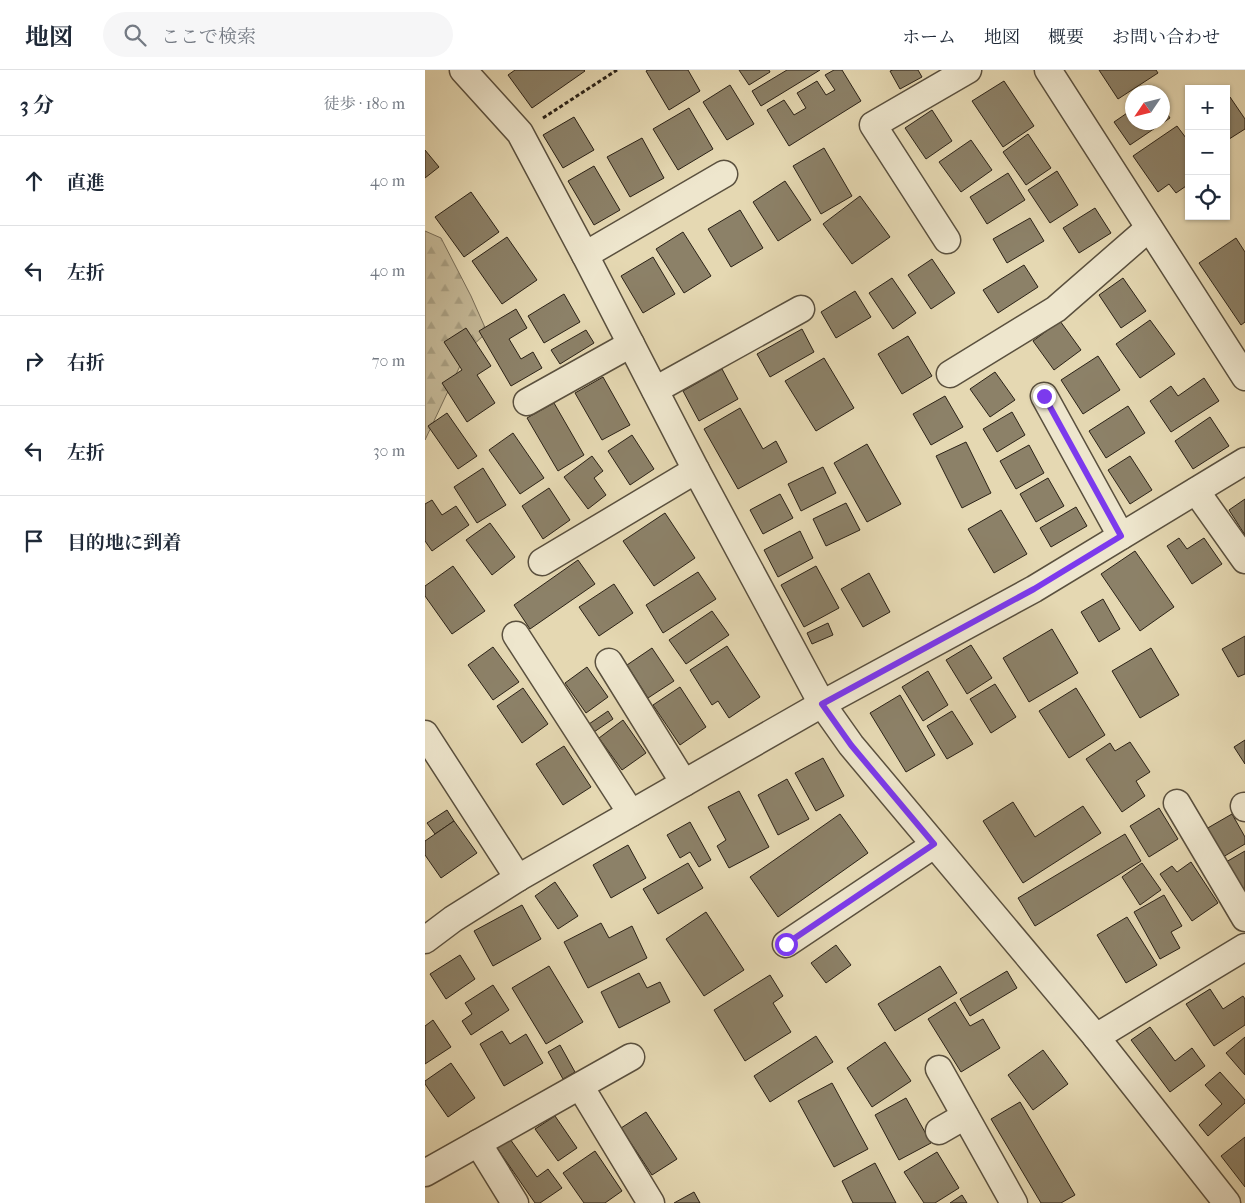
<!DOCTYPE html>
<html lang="ja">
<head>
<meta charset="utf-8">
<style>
  body { margin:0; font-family:"IM FELL French Canon","Noto Serif JP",serif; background:#f6f6f7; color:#1f2937 }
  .controls { position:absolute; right:15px; top:15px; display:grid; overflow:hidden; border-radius:0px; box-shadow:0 1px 4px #0004 }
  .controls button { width:45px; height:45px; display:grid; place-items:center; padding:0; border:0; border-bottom:1px solid #e0e1e3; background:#fff; color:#1f2937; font:25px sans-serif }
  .compass { position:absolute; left:700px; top:15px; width:45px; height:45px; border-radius:50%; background:#fff; box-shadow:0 1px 4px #0004; rotate:235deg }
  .stop { position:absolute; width:15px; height:15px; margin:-11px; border:4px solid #7c3aed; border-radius:50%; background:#fff }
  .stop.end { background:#7c3aed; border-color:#fff; box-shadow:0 1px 5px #0008 }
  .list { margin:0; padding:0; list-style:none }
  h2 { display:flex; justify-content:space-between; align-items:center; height:65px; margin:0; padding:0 20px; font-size:21px }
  h2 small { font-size:16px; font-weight:400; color:#747a83 }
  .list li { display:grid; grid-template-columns:32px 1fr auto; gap:15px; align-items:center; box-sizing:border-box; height:90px; padding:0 20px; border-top:1px solid #e0e1e3 }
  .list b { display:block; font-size:19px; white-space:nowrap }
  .list em { font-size:16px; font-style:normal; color:#747a83 }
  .icon { flex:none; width:28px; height:28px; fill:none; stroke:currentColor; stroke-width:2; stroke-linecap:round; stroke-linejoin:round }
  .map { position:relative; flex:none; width:820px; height:1133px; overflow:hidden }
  header { display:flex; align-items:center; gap:30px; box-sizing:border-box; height:70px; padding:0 25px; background:#fff; border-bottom:1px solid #e0e1e3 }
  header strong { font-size:24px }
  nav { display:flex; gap:28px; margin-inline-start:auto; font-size:18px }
  .search { width:350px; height:45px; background:#f6f6f7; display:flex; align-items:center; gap:12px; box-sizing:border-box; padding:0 18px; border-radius:28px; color:#747a83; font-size:19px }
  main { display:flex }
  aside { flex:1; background:#fff }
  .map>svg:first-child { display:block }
  .forest { fill:url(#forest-firs); stroke:#786e58 }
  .building { fill:#8c8168; stroke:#2b2217 }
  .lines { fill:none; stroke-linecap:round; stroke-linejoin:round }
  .street-casing { stroke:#5a503e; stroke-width:29 }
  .path { stroke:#2b2217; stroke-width:3; stroke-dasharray:4 2.5; stroke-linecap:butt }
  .street { stroke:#eee6cd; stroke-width:26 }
  .route { stroke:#7c3aed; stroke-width:6 }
</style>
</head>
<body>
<header>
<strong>地図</strong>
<div class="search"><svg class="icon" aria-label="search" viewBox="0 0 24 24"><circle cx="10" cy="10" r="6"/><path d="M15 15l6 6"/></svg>ここで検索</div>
<nav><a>ホーム</a><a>地図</a><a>概要</a><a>お問い合わせ</a></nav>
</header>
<main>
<aside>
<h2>3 分<small>徒歩 · 180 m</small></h2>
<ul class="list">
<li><svg class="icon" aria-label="ahead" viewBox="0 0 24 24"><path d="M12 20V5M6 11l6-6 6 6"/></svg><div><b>直進</b></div><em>40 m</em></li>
<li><svg class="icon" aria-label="left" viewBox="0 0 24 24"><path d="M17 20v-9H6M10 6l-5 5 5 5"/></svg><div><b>左折</b></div><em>40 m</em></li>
<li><svg class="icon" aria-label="right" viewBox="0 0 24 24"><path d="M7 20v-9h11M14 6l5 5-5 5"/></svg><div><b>右折</b></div><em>70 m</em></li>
<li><svg class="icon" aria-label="left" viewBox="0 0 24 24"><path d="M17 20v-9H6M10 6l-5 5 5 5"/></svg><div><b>左折</b></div><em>30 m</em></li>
<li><svg class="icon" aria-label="arrive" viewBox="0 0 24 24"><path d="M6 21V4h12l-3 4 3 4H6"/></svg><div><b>目的地に到着</b></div></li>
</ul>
</aside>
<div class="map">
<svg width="820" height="1133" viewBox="0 0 820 1133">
  <defs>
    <pattern id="forest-firs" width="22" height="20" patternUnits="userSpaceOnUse" patternTransform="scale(1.25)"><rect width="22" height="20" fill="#c5b998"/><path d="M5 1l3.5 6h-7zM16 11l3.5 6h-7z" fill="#a99f82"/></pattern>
  </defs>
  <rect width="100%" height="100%" fill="#e5d8b2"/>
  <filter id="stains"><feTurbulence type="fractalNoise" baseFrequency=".004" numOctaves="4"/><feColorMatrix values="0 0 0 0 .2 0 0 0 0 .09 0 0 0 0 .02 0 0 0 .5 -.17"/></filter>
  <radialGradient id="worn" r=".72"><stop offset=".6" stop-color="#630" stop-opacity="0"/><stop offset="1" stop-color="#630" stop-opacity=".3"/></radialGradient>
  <!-- forest -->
  <polygon class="forest" points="0,161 16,168 46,226 62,262 42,281 0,370"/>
  <!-- building -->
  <g class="building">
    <polygon points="90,0 159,0 160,1 107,38 83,5"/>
    <polygon points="223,0 263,0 275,21 244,40 221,1"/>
    <polygon points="314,0 344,0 345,2 324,15"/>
    <polygon points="362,0 395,0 336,36 327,21"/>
    <polygon points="409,0 417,0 436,31 364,76 342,40 359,30 369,45 381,38 372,23 392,11 401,25 410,20 400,5"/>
    <polygon points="468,0 493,0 497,7 475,19 465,1"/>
    <polygon points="674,0 731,0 733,3 693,29"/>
    <polygon points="579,11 609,56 578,77 547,31"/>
    <polygon points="305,15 329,54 302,70 278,32"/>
    <polygon points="805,27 820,49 820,59 801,71 801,29"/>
    <polygon points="738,37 745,48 705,75 689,52 708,39 708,52 738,52"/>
    <polygon points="264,38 288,79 253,100 228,59"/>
    <polygon points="507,40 527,71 501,89 480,58"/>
    <polygon points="149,47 169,80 138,98 118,65"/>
    <polygon points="752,56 764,72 764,114 751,123 744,114 733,122 708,86"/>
    <polygon points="603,64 626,98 601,115 578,82"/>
    <polygon points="217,68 239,108 205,127 182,87"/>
    <polygon points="546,70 567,100 536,122 514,92"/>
    <polygon points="399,78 427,126 396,144 368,96"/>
    <polygon points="0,80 14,97 0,108"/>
    <polygon points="169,96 195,140 169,155 143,111"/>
    <polygon points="632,101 653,135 625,153 603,120"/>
    <polygon points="583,103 600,130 562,154 545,127"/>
    <polygon points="360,111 386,150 353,171 328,132"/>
    <polygon points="46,122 74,162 39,187 10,147"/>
    <polygon points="435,126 465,167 427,194 398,154"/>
    <polygon points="670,138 686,163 654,183 638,158"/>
    <polygon points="315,140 338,178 306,197 283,159"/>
    <polygon points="605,148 619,171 582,193 568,169"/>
    <polygon points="258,162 286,206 259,223 231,179"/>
    <polygon points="82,167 112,210 77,234 47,191"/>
    <polygon points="811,168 820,182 820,252 816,255 774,193"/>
    <polygon points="228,187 250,224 218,243 196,206"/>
    <polygon points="507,189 530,223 506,239 483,205"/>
    <polygon points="599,195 613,217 573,243 558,220"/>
    <polygon points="467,208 491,243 468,259 444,223"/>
    <polygon points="698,208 721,241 696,258 674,225"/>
    <polygon points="430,221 446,247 411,268 396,242"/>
    <polygon points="139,224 155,252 119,273 103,246"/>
    <polygon points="91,239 102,258 84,269 96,289 108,282 117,298 86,316 54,261"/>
    <polygon points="725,250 750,284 715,308 691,274"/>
    <polygon points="635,251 656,280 629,300 608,271"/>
    <polygon points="41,258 66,296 52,305 70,333 42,352 17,313 37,300 19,272"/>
    <polygon points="377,259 389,282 345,307 332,284"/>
    <polygon points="161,260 169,273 135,294 126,280"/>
    <polygon points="483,266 507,306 477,324 453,284"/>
    <polygon points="673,286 695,320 658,344 636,310"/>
    <polygon points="399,288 429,338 391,361 360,311"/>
    <polygon points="297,299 313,329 274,351 258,321"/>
    <polygon points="570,302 590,330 565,347 545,319"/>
    <polygon points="178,307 205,355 177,370 150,323"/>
    <polygon points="779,308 794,331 746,362 725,331 746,316 753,326"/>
    <polygon points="520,326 538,357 506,375 488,344"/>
    <polygon points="129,333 159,385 133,401 102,348"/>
    <polygon points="703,336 720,363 681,388 664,361"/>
    <polygon points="315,338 338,379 351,371 362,392 313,419 279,359"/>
    <polygon points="587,342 600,365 572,382 558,359"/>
    <polygon points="22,343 52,386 33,399 3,356"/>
    <polygon points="785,347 804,376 768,399 750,371"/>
    <polygon points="88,363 119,408 95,424 64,380"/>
    <polygon points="207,365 229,399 205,415 183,381"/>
    <polygon points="541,372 566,423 537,438 511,386"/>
    <polygon points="442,374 476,434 442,452 409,393"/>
    <polygon points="604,375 619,403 591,419 575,391"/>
    <polygon points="167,386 178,401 169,408 181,425 163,439 139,407"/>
    <polygon points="705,386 727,420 705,434 683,400"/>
    <polygon points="398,397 411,423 376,441 363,414"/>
    <polygon points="58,398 81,435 52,453 29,417"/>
    <polygon points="623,408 639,436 611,452 595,424"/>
    <polygon points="124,418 145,450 118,469 97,436"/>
    <polygon points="355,424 368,448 338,464 325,440"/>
    <polygon points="820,429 820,465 804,440"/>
    <polygon points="7,430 17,445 31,436 44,455 7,481 0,471 0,434"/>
    <polygon points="421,433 435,460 401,476 388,449"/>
    <polygon points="651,437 662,456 626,477 615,458"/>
    <polygon points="576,440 602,484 569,503 543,459"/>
    <polygon points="240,443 270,488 229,516 198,471"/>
    <polygon points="65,453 90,487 67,505 41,470"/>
    <polygon points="375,461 388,488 353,507 339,480"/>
    <polygon points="754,468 762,479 779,468 797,494 767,514 742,476"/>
    <polygon points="710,481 749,537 715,561 676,504"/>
    <polygon points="153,490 170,514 105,559 89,535"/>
    <polygon points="28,496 60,541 27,564 0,526 0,516"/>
    <polygon points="391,496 414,538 379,557 356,515"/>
    <polygon points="273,502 291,529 238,563 221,535"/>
    <polygon points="444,503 465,542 438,557 416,519"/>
    <polygon points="189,514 208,543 174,566 154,537"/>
    <polygon points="678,529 695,559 674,572 656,542"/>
    <polygon points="287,541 304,565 261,594 244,570"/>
    <polygon points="403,553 408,565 387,574 382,563"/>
    <polygon points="627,559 653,603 604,632 578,588"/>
    <polygon points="820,566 820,604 813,607 797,579"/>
    <polygon points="546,575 567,608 542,624 521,590"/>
    <polygon points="302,576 335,627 304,648 293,631 287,635 265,600"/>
    <polygon points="68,577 94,612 68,630 43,595"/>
    <polygon points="227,578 249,611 223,628 202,595"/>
    <polygon points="726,578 754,625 715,648 687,601"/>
    <polygon points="162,597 183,627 161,643 140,613"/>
    <polygon points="503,601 523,635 498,651 477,617"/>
    <polygon points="570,614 591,647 566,663 545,629"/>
    <polygon points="255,617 281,657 255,675 228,635"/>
    <polygon points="98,618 123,654 97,673 72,636"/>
    <polygon points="651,618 680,665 644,688 614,641"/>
    <polygon points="475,625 510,685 481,702 445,643"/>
    <polygon points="183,641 188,649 169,662 164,654"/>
    <polygon points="527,641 548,674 522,689 502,656"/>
    <polygon points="198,650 221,683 197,700 174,668"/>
    <polygon points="820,670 820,694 809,677"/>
    <polygon points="705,672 725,702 711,711 720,726 697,742 661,689 685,673 690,681"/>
    <polygon points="139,676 166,717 138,735 111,694"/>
    <polygon points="398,688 419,726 391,741 370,703"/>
    <polygon points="362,709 384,749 353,765 333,725"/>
    <polygon points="314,721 344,777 304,798 292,776 301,770 283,737"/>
    <polygon points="588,732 610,767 658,736 676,763 598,813 558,751"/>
    <polygon points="734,738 753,769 724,787 705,756"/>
    <polygon points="22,740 29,751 10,764 2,753"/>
    <polygon points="415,744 443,783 353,847 325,807"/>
    <polygon points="807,744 820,767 820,774 798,787 781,759"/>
    <polygon points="29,751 52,783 16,808 0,785 0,771"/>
    <polygon points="265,752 286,790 274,797 265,782 255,788 242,765"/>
    <polygon points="700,764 716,791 610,856 593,828"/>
    <polygon points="203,775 221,808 186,828 168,795"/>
    <polygon points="820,781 820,823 801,792"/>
    <polygon points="766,792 793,833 767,851 735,804 747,796 752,802"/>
    <polygon points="263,793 278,818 233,844 218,819"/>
    <polygon points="717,793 736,820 715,835 697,807"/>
    <polygon points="130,812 153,846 133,859 110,826"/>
    <polygon points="739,825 757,856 746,862 755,878 735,889 709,842"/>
    <polygon points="97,835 116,869 68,896 49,861"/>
    <polygon points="281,842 319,900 279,926 241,869"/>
    <polygon points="702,847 732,895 701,913 672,865"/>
    <polygon points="176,853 184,868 207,856 222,888 163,918 139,872"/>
    <polygon points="411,875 426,895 401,913 386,893"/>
    <polygon points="35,885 50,909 21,929 5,904"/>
    <polygon points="124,896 158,952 121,974 87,918"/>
    <polygon points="515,896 532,923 470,961 453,934"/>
    <polygon points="582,901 592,918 545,946 535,929"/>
    <polygon points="214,903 222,918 235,912 245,932 194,958 176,922"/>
    <polygon points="345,905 358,926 348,933 366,962 320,991 289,940"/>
    <polygon points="68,915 84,940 46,965 37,951 47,944 40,933"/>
    <polygon points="785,919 798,939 818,926 820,929 820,955 789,976 761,934"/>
    <polygon points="530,932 545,956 558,949 575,978 536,1002 503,949"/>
    <polygon points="8,950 26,977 0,994 0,956"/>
    <polygon points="725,957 750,991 767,978 780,996 745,1022 706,970"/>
    <polygon points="77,961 85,974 101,964 118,993 79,1016 55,974"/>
    <polygon points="391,966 408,992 345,1032 329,1006"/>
    <polygon points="820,967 820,1005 801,983"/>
    <polygon points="460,972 486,1011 447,1037 422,998"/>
    <polygon points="135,975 150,1002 138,1009 123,982"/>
    <polygon points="618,980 643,1014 608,1040 583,1005"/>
    <polygon points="26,993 50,1028 23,1047 0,1014 0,1011"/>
    <polygon points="795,1002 820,1030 820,1033 783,1066 774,1055 797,1034 780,1015"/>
    <polygon points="407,1013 443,1079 409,1097 373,1031"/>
    <polygon points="481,1028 506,1073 474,1090 450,1045"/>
    <polygon points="595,1032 650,1125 636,1133 616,1133 566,1049"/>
    <polygon points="221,1042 252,1089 227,1105 196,1058"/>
    <polygon points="130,1046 152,1078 133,1091 110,1059"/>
    <polygon points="820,1067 820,1117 796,1086"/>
    <polygon points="85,1069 112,1107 123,1099 137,1118 115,1133 110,1133 72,1078"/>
    <polygon points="170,1081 197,1121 180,1133 159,1133 138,1103"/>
    <polygon points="512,1082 534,1118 510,1133 499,1133 479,1102"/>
    <polygon points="450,1093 471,1133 428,1133 417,1111"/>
    <polygon points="269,1122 275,1133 249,1133"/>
    <polygon points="537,1125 542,1133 525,1133"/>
  </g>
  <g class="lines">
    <defs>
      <g id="street">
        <polyline points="38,0 95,63 160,185 271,400 397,634 426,675 671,967 802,1133"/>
        <polyline points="623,0 820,307"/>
        <polyline points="522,170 448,55 543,0"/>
        <polyline points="160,185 299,104"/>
        <polyline points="525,304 631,239 724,158"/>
        <polyline points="230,320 376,239"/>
        <polyline points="619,326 696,466"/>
        <polyline points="102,332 206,274"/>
        <polyline points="771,421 820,490"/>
        <polyline points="117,492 271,400"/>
        <polyline points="91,565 206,743"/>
        <polyline points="184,592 259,713"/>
        <polyline points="0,664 93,808"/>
        <polyline points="752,733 820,848"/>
        <polyline points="819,736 820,738"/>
        <polyline points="0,870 28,849 93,808 397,634 609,519 820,391"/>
        <polyline points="361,874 509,775"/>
        <polyline points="671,967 820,877"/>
        <polyline points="514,999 589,1133"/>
        <polyline points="155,1016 226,1133"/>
        <polyline points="514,1061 540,1046"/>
        <polyline points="53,1073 90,1133"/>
        <polyline points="0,1103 206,987"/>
      </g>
    </defs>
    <!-- street casing -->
    <use href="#street" class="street-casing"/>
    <!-- path -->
    <polyline class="path" points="118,48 192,0"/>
    <!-- street -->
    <use href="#street" class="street"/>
  </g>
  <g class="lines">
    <!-- route -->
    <polyline class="route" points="361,874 509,774 426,675 397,634 609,519 696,466 619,326"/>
  </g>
  <rect width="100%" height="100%" filter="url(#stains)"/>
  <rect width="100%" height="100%" fill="url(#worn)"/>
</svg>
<div class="controls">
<button>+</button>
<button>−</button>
<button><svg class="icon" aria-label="locate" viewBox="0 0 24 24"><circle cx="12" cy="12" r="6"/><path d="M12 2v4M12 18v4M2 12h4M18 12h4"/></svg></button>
</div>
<svg class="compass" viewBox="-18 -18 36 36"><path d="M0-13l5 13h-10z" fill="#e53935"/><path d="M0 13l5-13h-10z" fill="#747a83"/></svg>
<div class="stop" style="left:361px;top:874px"></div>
<div class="stop end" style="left:619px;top:326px"></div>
</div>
</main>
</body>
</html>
